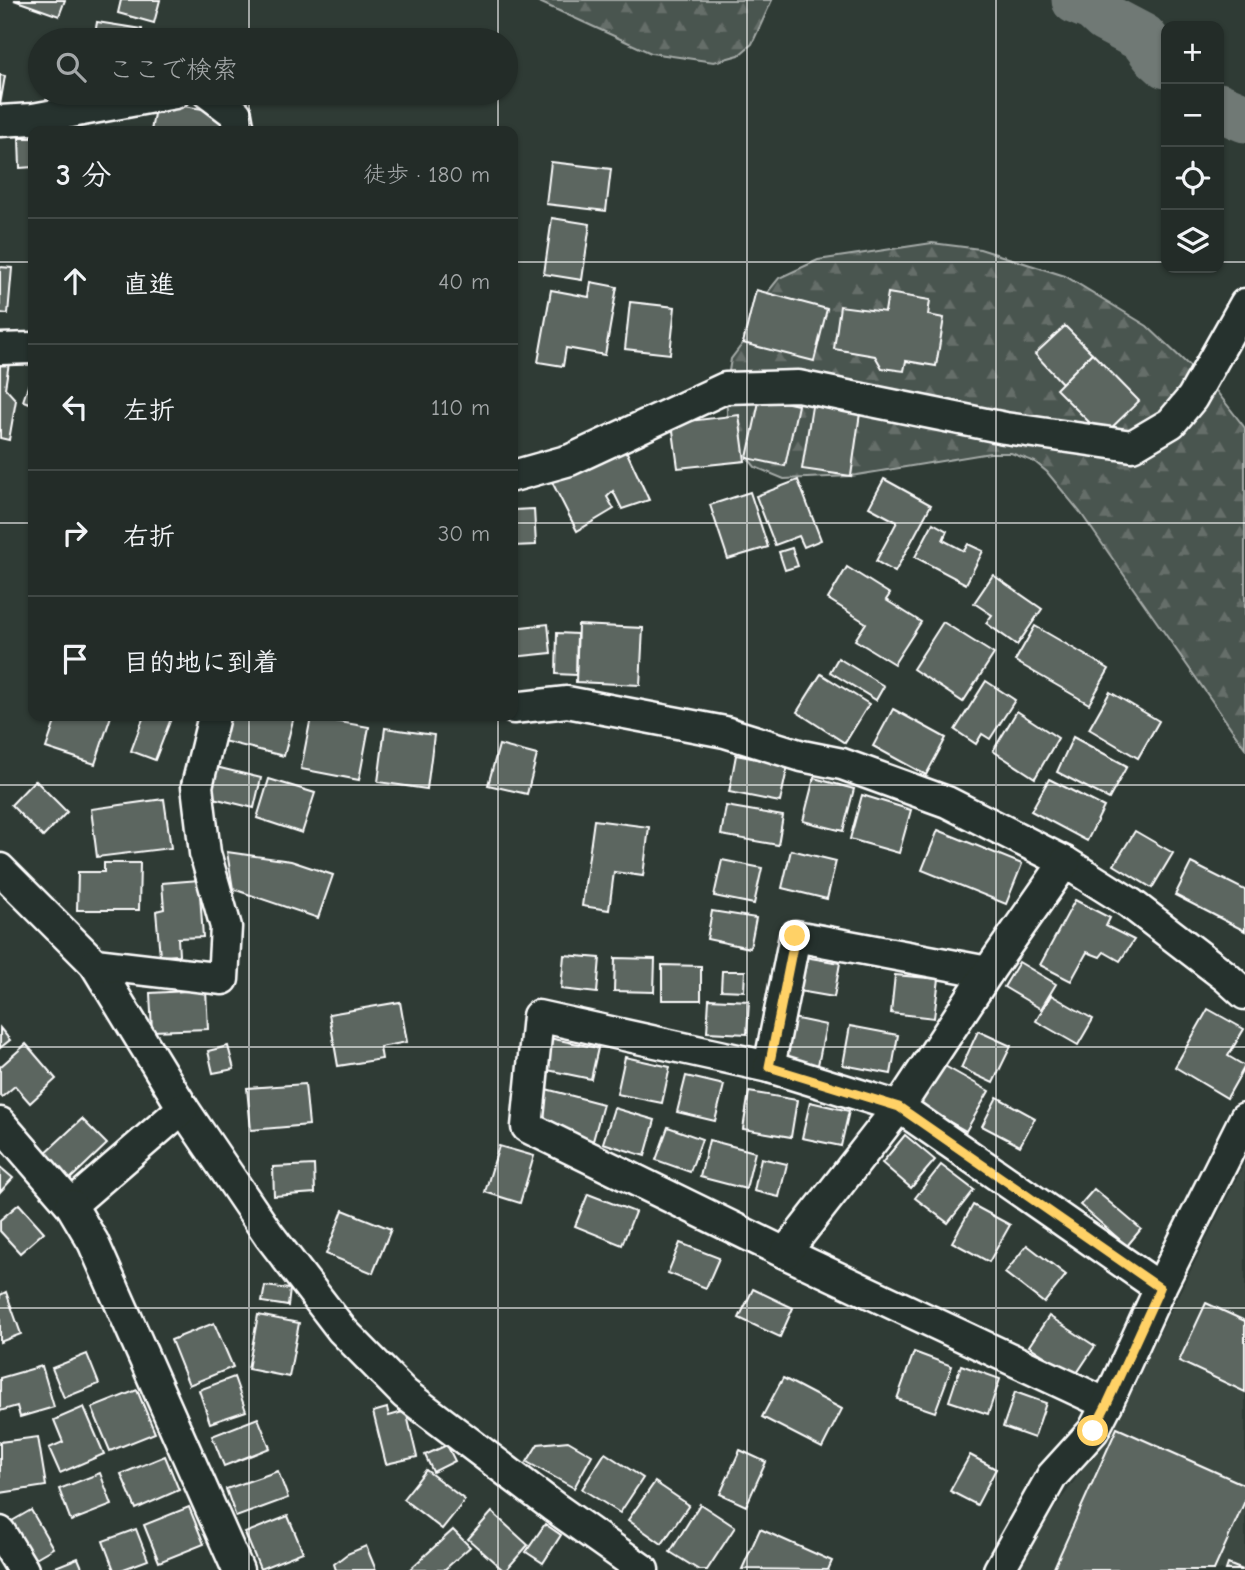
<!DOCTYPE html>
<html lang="ja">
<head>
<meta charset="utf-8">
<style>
  body { margin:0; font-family:"Comic Neue","Klee One",sans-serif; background:#2f3834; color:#f1f3f6 }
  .controls { position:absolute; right:21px; top:21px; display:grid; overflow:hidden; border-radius:14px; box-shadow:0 2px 5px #0004 }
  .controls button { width:63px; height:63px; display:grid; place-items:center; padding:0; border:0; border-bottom:2px solid #404845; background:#232c28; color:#f1f3f6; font:35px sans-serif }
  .stop { position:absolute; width:21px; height:21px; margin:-16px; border:5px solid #ffd166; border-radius:50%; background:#fff }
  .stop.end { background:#ffd166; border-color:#fff; box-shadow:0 2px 7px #0008 }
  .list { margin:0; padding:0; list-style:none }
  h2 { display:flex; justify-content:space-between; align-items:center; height:91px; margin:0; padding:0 28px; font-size:30px }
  h2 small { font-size:23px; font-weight:400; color:#a3a7a8 }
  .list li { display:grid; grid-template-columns:46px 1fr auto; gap:21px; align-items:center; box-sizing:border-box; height:126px; padding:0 28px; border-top:2px solid #404845 }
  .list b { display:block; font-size:26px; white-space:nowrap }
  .list em { font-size:23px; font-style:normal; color:#a3a7a8 }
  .icon { flex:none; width:38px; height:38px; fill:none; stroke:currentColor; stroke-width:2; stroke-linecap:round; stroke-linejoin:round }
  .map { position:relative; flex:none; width:1245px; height:1570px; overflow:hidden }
  .search { position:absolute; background:#232c28; box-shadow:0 2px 5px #0004; left:28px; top:28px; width:490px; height:77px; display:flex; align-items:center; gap:18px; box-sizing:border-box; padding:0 24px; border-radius:38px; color:#a3a7a8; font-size:26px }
  .panel { position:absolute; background:#232c28; box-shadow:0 2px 5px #0004; left:28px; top:126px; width:490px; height:595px; border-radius:14px }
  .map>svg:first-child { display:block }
  .built { fill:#3c4842 }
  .forest { fill:url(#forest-firs); stroke:#a4aaa7; stroke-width:2 }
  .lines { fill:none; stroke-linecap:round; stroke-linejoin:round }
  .river { stroke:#707975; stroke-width:49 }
  .building { fill:#5b6661; stroke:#fff; stroke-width:2 }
  .street-casing { stroke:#fff; stroke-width:35 }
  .street { stroke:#26332d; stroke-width:30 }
  .route { stroke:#ffd166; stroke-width:9 }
  .grid { fill:none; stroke:#fff; stroke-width:2; stroke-opacity:0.55 }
</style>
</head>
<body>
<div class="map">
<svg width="1245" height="1570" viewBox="0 0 1245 1570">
  <defs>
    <pattern id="forest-firs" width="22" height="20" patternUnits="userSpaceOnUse" patternTransform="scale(1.75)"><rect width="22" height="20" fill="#4a544f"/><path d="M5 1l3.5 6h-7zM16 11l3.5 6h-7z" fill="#656e69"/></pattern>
  </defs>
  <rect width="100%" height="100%" fill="#2f3b35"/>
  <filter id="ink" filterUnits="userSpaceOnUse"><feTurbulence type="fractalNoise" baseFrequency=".0143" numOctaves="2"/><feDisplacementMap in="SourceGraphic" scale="14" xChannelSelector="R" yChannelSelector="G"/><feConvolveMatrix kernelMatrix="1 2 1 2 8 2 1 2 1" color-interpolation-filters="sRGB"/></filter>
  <g filter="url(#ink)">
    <!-- built -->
    <polygon class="built" points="1245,1162 1245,1570 1019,1570 1044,1524 1114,1424"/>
    <!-- forest -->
    <g class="forest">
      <polygon points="535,0 772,0 752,44 739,55 714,62 651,53"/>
      <polygon points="932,243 980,249 1065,276 1147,326 1217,392 1245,428 1245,748 1080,512 1047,472 1035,462 1011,453 990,453 851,476 784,479 755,467 728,434 726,389 731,359 743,343 758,304 779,278 818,260"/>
    </g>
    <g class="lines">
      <!-- river -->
      <g class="river">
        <polyline points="1076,0 1093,7 1105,18 1143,38 1155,54 1166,64"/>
        <polyline points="1219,107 1245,118"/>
      </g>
    </g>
    <!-- building -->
    <g class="building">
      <polygon points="14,0 65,0 59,16"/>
      <polygon points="121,0 160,0 154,23 118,13"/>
      <polygon points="97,22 142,29 141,40 94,40"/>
      <polygon points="0,75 5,76 0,105"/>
      <polygon points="305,93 329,93 327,100"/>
      <polygon points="156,102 230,113 228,131 151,131"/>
      <polygon points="19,138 33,138 33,167 20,168"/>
      <polygon points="551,162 611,169 606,211 546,204"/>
      <polygon points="552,218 590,224 582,280 544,274"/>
      <polygon points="0,267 12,268 8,314 0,313"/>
      <polygon points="591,282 617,287 605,355 566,348 563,366 538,362 551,290 589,297"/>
      <polygon points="756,290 827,309 814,361 743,343"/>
      <polygon points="888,293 930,300 928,315 944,318 936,366 906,361 904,371 882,368 875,356 834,349 840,306 885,312"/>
      <polygon points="630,302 675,307 670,354 625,349"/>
      <polygon points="1065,326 1092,353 1062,383 1035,354"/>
      <polygon points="1092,353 1139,401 1103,436 1056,389"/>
      <polygon points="0,362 9,363 5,388 16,400 9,440 0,438"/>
      <polygon points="33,371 33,404 23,401"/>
      <polygon points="760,397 798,405 785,466 747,458"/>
      <polygon points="812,406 860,413 851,476 802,469"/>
      <polygon points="739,415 745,461 678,468 672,423"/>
      <polygon points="624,446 649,500 622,509 613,491 607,497 614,509 577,531 551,480"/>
      <polygon points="884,479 931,505 895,572 876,561 897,522 869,507"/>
      <polygon points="798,480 821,540 804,547 799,536 775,545 756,496"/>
      <polygon points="750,492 768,547 728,559 710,505"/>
      <polygon points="534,509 536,545 513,546 513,510"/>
      <polygon points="933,523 947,531 943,540 964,551 968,544 983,551 966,584 915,557"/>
      <polygon points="792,548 798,566 785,570 779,552"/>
      <polygon points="847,567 890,594 886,600 921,622 894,664 855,640 866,623 828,599"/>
      <polygon points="993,575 1042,609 1017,645 986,623 992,615 974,603"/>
      <polygon points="943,622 994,654 963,702 913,669"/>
      <polygon points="548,624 551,653 513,657 513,628"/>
      <polygon points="578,625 643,628 640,685 576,682"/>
      <polygon points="1035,626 1109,669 1089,704 1015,661"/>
      <polygon points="557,633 577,634 576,675 556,674"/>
      <polygon points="838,658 884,686 876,700 830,672"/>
      <polygon points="821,674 869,704 845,743 797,712"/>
      <polygon points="986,681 1015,700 990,739 982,734 976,744 955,730"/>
      <polygon points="1110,692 1159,721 1138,758 1089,729"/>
      <polygon points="893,709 946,738 926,775 873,746"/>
      <polygon points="1017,711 1058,738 1035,778 993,751"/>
      <polygon points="57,716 111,716 95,764 46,748"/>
      <polygon points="144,716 172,716 155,760 131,751"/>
      <polygon points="229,716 294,716 284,756 223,741"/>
      <polygon points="311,717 369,727 359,780 301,769"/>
      <polygon points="385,728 434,735 427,789 378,782"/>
      <polygon points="1073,737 1127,766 1109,799 1057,772"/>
      <polygon points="499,745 537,755 527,794 488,785"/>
      <polygon points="736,755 788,765 780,802 729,792"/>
      <polygon points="216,767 261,778 254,808 209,797"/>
      <polygon points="814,778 854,789 843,831 803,821"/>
      <polygon points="269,779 315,793 302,833 257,818"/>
      <polygon points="1049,779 1104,807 1087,841 1031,811"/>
      <polygon points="35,780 67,812 43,837 11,805"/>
      <polygon points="862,795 911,810 899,853 850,839"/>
      <polygon points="164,799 171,848 97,857 91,809"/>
      <polygon points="726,806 783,816 778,845 721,835"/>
      <polygon points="594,820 649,827 643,876 614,872 609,910 582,906"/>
      <polygon points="938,830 1022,864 1006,904 922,870"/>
      <polygon points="1135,831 1173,853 1152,888 1114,865"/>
      <polygon points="791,850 836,861 827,899 782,888"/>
      <polygon points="227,852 291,861 333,875 318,918 233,889"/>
      <polygon points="722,860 762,868 754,904 714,896"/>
      <polygon points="104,863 140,863 139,910 77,910 78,872 104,872"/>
      <polygon points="1191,863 1245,890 1245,931 1175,895"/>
      <polygon points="199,880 203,937 178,938 179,955 160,956 156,911 164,909 162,883"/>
      <polygon points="1075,900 1110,918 1106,926 1134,940 1120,961 1104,952 1100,957 1087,952 1071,981 1040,965"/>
      <polygon points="712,911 756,918 750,948 707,939"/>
      <polygon points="564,955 600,958 597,993 561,989"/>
      <polygon points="799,956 840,963 834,997 793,990"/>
      <polygon points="615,958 655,959 654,992 614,991"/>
      <polygon points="1019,962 1056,984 1041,1009 1004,987"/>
      <polygon points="662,965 701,966 701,1000 662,1000"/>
      <polygon points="722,971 745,971 744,991 721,990"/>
      <polygon points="895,975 939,979 934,1018 891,1013"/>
      <polygon points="206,990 208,1029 152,1031 150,993"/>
      <polygon points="1051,995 1093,1019 1078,1045 1036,1021"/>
      <polygon points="709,999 749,1001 747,1034 707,1032"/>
      <polygon points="400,1002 407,1042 380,1047 382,1059 338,1066 329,1014"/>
      <polygon points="1208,1009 1244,1029 1228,1056 1245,1066 1227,1098 1175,1067"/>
      <polygon points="783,1016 826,1025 818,1065 775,1057"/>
      <polygon points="850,1026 898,1035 891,1074 843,1065"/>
      <polygon points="0,1028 10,1040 0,1048"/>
      <polygon points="978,1031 1011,1046 993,1083 961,1068"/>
      <polygon points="544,1037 598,1048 591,1079 538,1068"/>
      <polygon points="26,1044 56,1079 30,1103 15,1086 2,1097 0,1095 0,1067"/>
      <polygon points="228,1046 234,1069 213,1073 208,1051"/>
      <polygon points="625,1057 670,1067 662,1103 617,1094"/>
      <polygon points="943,1065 989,1091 966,1131 920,1105"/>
      <polygon points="686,1076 724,1085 715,1121 677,1112"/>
      <polygon points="305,1084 309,1125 251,1130 247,1088"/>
      <polygon points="546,1089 603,1104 593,1141 536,1126"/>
      <polygon points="749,1092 797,1100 791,1137 743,1129"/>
      <polygon points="997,1097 1035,1118 1020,1146 982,1126"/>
      <polygon points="810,1102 849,1111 841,1146 802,1138"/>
      <polygon points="614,1108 655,1120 645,1156 603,1143"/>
      <polygon points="82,1119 107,1144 68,1181 43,1155"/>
      <polygon points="668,1127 702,1139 690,1172 656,1160"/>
      <polygon points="905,1135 935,1160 911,1188 882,1163"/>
      <polygon points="709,1140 755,1152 746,1189 700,1177"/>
      <polygon points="499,1146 534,1156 520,1203 485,1192"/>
      <polygon points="761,1158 787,1164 779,1197 754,1191"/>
      <polygon points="314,1165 315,1193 274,1196 273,1167"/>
      <polygon points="941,1165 974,1190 948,1223 915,1198"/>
      <polygon points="0,1167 13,1178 0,1192"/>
      <polygon points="1094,1189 1141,1229 1127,1246 1080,1205"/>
      <polygon points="588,1194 635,1212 622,1245 575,1226"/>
      <polygon points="19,1204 44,1232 20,1253 0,1231 0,1220"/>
      <polygon points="973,1205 1010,1225 989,1262 952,1242"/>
      <polygon points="343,1210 391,1229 373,1273 326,1254"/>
      <polygon points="680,1243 719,1258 706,1288 668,1273"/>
      <polygon points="1027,1245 1066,1275 1044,1303 1005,1273"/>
      <polygon points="265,1286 290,1289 288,1306 262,1302"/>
      <polygon points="753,1289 793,1308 780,1337 739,1318"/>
      <polygon points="6,1292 21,1334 0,1342 0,1295"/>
      <polygon points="1206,1303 1245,1321 1245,1392 1179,1361"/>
      <polygon points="258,1315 299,1323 289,1377 248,1369"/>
      <polygon points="1049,1316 1095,1346 1075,1376 1029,1346"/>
      <polygon points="214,1323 233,1367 189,1385 171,1340"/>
      <polygon points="914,1352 952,1366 935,1412 897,1399"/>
      <polygon points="87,1354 99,1384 64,1398 52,1368"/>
      <polygon points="961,1365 1000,1379 988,1414 949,1401"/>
      <polygon points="42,1366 54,1407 20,1417 17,1406 0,1411 0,1378"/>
      <polygon points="234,1377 246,1411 210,1423 199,1390"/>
      <polygon points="783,1378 842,1409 822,1448 762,1417"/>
      <polygon points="137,1390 155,1433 110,1451 92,1408"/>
      <polygon points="1015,1392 1046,1403 1034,1438 1003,1427"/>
      <polygon points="84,1407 104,1454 60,1473 49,1448 63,1442 54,1420"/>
      <polygon points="387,1408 389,1416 406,1411 417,1457 386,1464 373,1412"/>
      <polygon points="258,1418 270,1448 224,1466 212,1436"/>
      <polygon points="1117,1428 1245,1485 1245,1501 1214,1570 1053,1570"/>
      <polygon points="38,1437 46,1486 0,1493 0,1442"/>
      <polygon points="568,1441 592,1455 574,1488 527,1462 538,1444"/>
      <polygon points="447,1445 455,1461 433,1472 425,1455"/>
      <polygon points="740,1450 766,1462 746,1506 720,1494"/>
      <polygon points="605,1453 643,1478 620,1513 582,1489"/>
      <polygon points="970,1455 996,1469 977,1505 950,1491"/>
      <polygon points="165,1456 179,1490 136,1509 121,1474"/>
      <polygon points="426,1470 465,1500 442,1529 403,1499"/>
      <polygon points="278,1471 288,1498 236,1517 226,1489"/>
      <polygon points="100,1473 112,1505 71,1521 59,1489"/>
      <polygon points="655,1482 689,1505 662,1544 628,1520"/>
      <polygon points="700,1504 735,1527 707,1570 699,1570 670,1552"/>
      <polygon points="189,1507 204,1544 159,1562 144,1525"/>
      <polygon points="31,1510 53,1548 27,1563 5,1525"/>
      <polygon points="492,1512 528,1545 506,1570 503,1570 468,1539"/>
      <polygon points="288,1516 303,1552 260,1569 245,1533"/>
      <polygon points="545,1524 561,1535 543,1563 526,1552"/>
      <polygon points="136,1529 148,1560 121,1570 114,1570 103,1541"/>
      <polygon points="760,1529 832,1561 828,1570 742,1569"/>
      <polygon points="453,1530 470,1547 444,1570 409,1570"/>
      <polygon points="366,1546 376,1570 336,1570 334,1564 347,1554"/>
      <polygon points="78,1558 83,1570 48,1570"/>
      <polygon points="1228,1564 1243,1570 1226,1570"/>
    </g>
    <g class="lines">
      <defs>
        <g id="street">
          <polyline points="208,93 236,114 239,131"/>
          <polyline points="0,121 33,119 175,93"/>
          <polyline points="0,349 33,348"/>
          <polyline points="513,476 570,460 725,388 798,386 1005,428 1132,446 1171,423 1192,398 1245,304"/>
          <polyline points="513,708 567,702 725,732 802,756 842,764 947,802 1065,862 1130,903 1225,976 1245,994"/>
          <polyline points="0,869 95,964 183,1108 269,1235 342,1330 405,1394 554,1507 643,1570"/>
          <polyline points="95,964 223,979 226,927 205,853 197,786 214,716"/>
          <polyline points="988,972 795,936 769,1067 538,1016 527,1127 785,1253 1107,1404"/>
          <polyline points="769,1067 899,1107 1160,1288"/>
          <polyline points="0,1123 71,1205 183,1108"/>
          <polyline points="71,1205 93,1242 238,1570"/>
          <polyline points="785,1253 899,1107 988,972 1065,862"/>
          <polyline points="0,1532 23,1570"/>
          <polyline points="999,1570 1052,1476 1093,1431 1107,1404 1160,1288 1245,1118"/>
        </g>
      </defs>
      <!-- street casing -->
      <use href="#street" class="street-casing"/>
      <!-- street -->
      <use href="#street" class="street"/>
    </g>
  </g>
  <g class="lines" filter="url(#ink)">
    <!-- route -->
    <polyline class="route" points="795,936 769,1067 899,1107 1160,1288 1107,1404 1093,1431"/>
  </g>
  <!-- grid -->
  <path class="grid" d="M 249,0 L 249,40M 498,0 L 498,40M 747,0 L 747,1570M 996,0 L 996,1570M 249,93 L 249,131M 498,93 L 498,131M 0,262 L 33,262M 513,262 L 1166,262M 1219,262 L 1245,262M 0,523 L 33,523M 513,523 L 1245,523M 249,716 L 249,1570M 498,716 L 498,1570M 0,785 L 1245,785M 0,1047 L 1245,1047M 0,1308 L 1245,1308"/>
</svg>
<div class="controls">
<button>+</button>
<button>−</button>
<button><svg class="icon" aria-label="locate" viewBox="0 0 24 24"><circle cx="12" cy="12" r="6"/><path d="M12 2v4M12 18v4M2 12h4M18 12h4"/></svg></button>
<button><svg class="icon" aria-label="layers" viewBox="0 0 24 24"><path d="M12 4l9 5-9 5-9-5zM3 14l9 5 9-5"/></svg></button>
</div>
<div class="stop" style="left:1093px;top:1431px"></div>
<div class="stop end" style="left:795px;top:936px"></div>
<div class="search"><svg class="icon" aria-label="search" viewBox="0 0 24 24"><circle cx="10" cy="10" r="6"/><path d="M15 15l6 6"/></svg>ここで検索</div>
<section class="panel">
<h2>3 分<small>徒歩 · 180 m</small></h2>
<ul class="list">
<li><svg class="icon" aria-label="ahead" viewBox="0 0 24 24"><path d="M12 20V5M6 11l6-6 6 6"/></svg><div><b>直進</b></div><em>40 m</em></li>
<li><svg class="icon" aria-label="left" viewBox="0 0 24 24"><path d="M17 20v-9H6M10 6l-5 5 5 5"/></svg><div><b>左折</b></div><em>110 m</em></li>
<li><svg class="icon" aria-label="right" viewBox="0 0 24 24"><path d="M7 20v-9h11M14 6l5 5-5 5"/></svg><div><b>右折</b></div><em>30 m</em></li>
<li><svg class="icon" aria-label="arrive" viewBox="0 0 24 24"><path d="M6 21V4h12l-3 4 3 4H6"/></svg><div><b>目的地に到着</b></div></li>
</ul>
</section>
</div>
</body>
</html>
